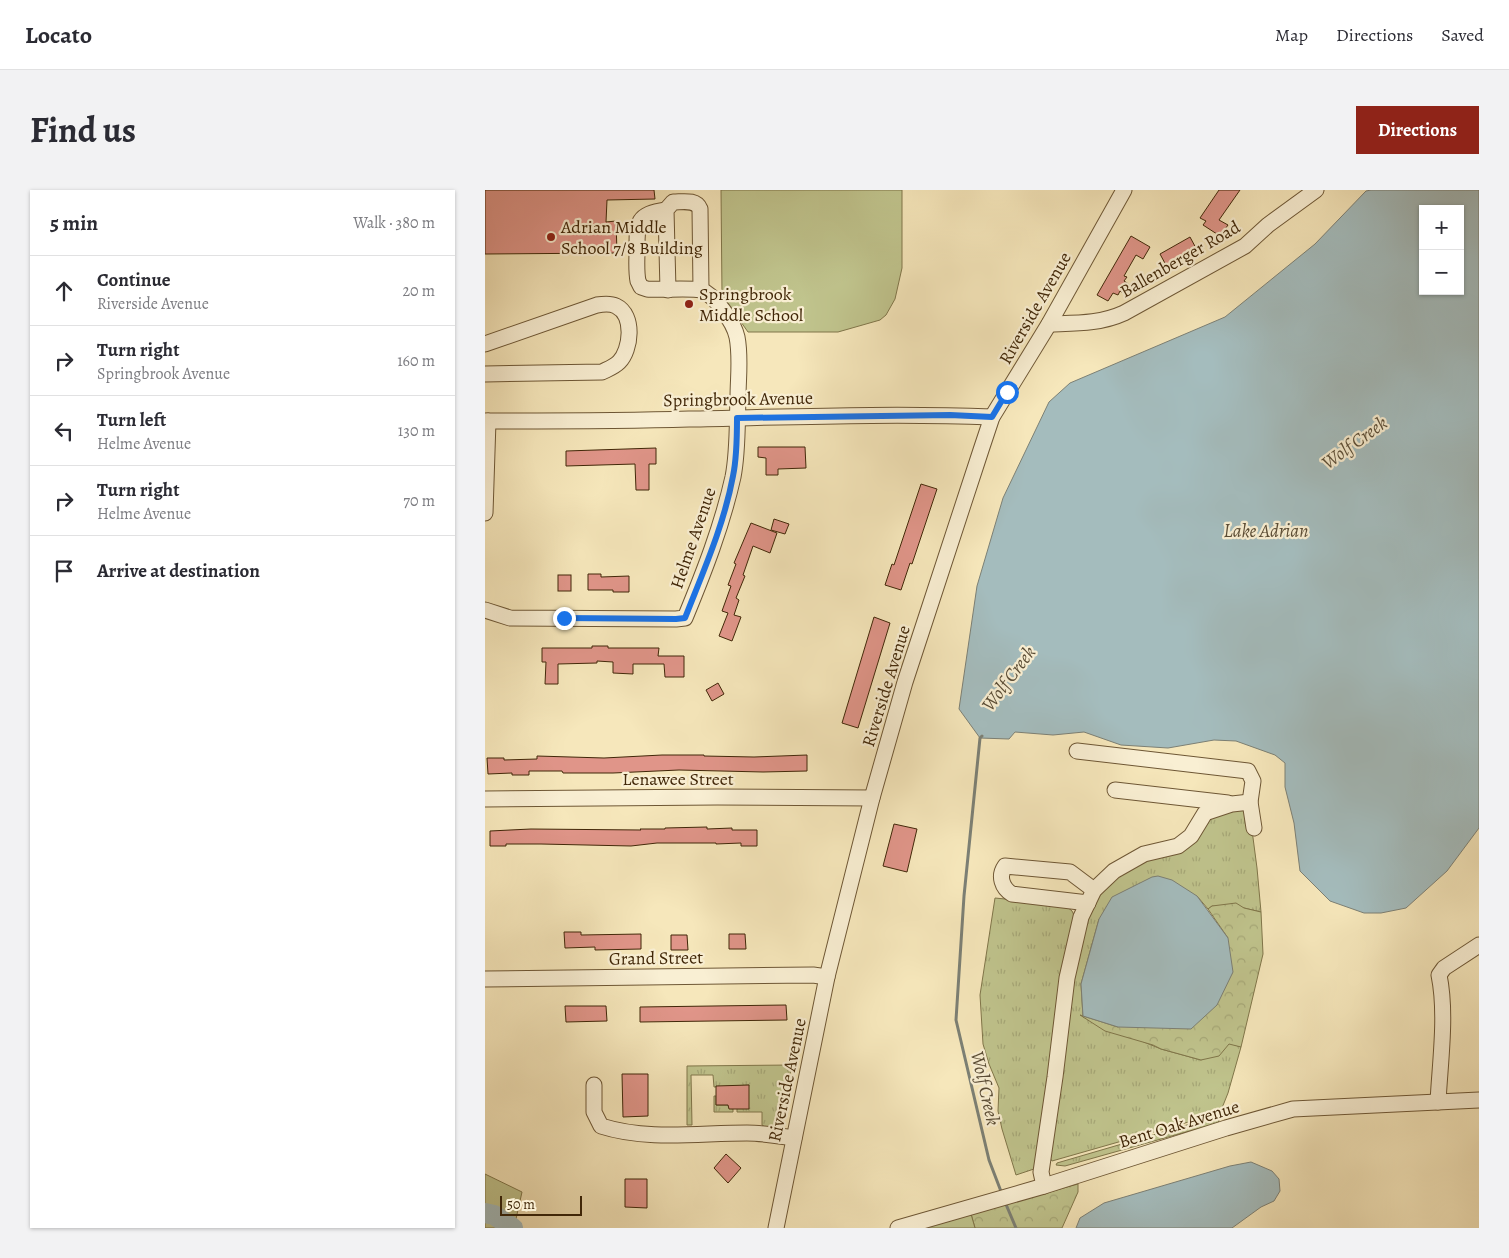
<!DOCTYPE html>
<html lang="en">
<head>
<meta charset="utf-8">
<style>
  body { margin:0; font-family:Alegreya,serif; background:#f2f2f3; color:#2b2b33 }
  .controls { position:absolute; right:15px; top:15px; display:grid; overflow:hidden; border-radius:0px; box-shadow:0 1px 4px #0004 }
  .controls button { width:45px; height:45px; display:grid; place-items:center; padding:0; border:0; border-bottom:1px solid #e1e1e2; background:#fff; color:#2b2b33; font:25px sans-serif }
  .scale { position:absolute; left:15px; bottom:12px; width:82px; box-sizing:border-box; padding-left:5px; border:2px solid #412708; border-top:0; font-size:14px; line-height:18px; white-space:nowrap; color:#412708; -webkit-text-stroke:4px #f9efd3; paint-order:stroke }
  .stop { position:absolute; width:15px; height:15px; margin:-11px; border:4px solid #1a73e8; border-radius:50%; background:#fff }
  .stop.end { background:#1a73e8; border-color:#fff; box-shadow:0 1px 5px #0008 }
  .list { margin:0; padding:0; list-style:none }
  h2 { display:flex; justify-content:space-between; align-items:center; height:65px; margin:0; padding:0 20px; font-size:21px }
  h2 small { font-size:16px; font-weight:400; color:#7c7c81 }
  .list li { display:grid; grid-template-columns:32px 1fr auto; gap:15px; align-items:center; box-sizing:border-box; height:70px; padding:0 20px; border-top:1px solid #e1e1e2 }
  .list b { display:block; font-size:19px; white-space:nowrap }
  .list p { margin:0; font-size:16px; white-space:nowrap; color:#7c7c81 }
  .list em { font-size:16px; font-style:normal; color:#7c7c81 }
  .icon { flex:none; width:28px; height:28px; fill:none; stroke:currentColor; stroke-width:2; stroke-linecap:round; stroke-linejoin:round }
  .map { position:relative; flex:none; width:994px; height:1038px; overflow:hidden; border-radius:0px }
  header { display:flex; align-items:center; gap:30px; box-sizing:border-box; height:70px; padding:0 25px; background:#fff; border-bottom:1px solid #e1e1e2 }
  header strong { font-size:24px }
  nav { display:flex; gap:28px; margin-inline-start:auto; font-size:18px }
  .intro { display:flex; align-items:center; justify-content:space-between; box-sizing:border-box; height:120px; padding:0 30px }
  h1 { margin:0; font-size:35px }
  .button { padding:12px 22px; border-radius:0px; background:#8f2418; color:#fff; font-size:18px; font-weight:700 }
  main { display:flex; gap:30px; padding:0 30px }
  aside { flex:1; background:#fff; border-radius:0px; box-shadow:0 1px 4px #0004 }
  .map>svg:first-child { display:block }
  .grass { fill:url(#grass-tufts); stroke:#80764a }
  .forest { fill:url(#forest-crowns); stroke:#80764a }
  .park { fill:#c0c48d; stroke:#80764a }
  .water { fill:#a4bcbd; stroke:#7c8075; fill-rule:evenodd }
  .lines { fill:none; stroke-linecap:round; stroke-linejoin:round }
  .stream { stroke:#7c8075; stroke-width:3 }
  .river { stroke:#a4bcbd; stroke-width:20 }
  .building { fill:#e09589; stroke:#412708 }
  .minor-casing { stroke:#6e5735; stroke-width:17 }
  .minor { stroke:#f9efd3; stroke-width:15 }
  .route { stroke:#1a73e8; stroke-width:6 }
  .poi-dot { fill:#8f2418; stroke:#f9efd3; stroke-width:2 }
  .labels { text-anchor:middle; stroke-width:4.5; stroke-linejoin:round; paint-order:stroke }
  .poi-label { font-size:18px; fill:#412708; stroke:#f9efd3; text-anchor:start }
  .street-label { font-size:18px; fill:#412708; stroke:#f9efd3 }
  .water-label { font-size:19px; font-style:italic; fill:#5a4c35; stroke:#f9efd3 }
</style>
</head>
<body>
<header>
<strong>Locato</strong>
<nav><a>Map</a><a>Directions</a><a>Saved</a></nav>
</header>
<div class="intro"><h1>Find us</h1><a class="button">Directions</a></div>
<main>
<aside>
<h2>5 min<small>Walk · 380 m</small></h2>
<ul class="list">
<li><svg class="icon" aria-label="ahead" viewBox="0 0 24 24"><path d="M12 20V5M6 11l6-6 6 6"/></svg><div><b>Continue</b><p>Riverside Avenue</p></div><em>20 m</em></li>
<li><svg class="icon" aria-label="right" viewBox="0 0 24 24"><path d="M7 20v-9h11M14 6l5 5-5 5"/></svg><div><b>Turn right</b><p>Springbrook Avenue</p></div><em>160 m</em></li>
<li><svg class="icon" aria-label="left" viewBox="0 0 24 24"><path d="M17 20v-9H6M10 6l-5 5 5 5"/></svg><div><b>Turn left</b><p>Helme Avenue</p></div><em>130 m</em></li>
<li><svg class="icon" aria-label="right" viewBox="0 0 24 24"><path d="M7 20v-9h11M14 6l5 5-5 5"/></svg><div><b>Turn right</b><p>Helme Avenue</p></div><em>70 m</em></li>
<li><svg class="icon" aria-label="arrive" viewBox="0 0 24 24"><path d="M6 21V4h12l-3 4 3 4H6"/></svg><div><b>Arrive at destination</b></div></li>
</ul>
</aside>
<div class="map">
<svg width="994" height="1038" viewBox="0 0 994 1038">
  <defs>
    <pattern id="grass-tufts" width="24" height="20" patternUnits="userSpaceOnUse" patternTransform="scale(1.25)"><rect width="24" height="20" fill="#c0c48d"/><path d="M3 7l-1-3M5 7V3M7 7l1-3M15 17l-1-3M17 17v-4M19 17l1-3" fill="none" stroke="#a6a878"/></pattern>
    <pattern id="forest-crowns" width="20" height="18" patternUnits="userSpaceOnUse" patternTransform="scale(1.25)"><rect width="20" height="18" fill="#c0c48d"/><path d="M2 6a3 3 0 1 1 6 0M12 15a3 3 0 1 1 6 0" fill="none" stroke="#a6a878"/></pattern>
  </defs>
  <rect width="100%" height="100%" fill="#f6e7bb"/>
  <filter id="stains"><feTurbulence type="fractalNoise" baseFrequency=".004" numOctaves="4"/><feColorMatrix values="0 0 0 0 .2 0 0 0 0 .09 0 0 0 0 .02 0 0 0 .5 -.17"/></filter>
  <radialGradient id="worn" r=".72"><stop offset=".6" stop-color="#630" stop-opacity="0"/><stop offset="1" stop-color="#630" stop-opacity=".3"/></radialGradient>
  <!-- grass -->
  <g class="grass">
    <polygon points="756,617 765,625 772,678 776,722 759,718 727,716 723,719 712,706 614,729 596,794 598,827 676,859 716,870 744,853 756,857 743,903 735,923 567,971 563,965 591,761 613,701 624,688 668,667 724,628"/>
    <polygon points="510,708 580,715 587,721 589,725 578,777 552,978 531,985 517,939 513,921 514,898 504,874 498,854 495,805"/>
    <polygon points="307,875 293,938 280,937 277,935 277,922 252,922 252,919 264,895 229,897 228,885 206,885 207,935 202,935 202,876"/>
    <polygon points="229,906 231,906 231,915 243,915 244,918 248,919 248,922 229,922"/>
    <polygon points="736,925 733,933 580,976 571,975 572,973"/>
  </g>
  <!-- forest -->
  <g class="forest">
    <polygon points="751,713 759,718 776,722 778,764 756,857 744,854 734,866 716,870 676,859 668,855 620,841 595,825 633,837 743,748 723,719 727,716"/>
    <polygon points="593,994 593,1002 577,1038 490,1038 486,1024"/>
  </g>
  <!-- park -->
  <g class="park">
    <polygon points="236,0 417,0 417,78 410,109 401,125 395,130 353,142 263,142 237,105"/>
    <polygon points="0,984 37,1002 29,1038 0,1038"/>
    <polygon points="486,1024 490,1038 436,1038"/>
  </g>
  <!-- water -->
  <g class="water">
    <path d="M 886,0 L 994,0 L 994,638 L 962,681 L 921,718 L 896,723 L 879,723 L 845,711 L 815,681 L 809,633 L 800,597 L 800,573 L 790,565 L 751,551 L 729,550 L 683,558 L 636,555 L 599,542 L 568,545 L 530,542 L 524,549 L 495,548 L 474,519 L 492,396 L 518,308 L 564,212 L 585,193 L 740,127 L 830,54 L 881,1 ZM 938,19 L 975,19 L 975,101 L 938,101 Z"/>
    <polygon points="673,686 687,690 712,706 743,748 748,782 732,815 706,839 633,837 598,826 596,794 614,729 627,707 667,687"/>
    <polygon points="766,972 787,981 794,989 795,1001 789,1011 776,1017 747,1038 591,1038 595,1028 619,1013 745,976"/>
  </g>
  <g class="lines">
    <!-- stream -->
    <g class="stream">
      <polyline points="497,546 495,548 479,706 471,830 504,970 517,1004"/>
      <polyline points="520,1012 531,1038"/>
    </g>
    <!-- river -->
    <polyline class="river" points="0,1023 9,1025 28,1038"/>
  </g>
  <!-- building -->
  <g class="building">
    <polygon points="0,0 169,0 170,9 122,10 121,32 131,31 132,63 0,64"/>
    <polygon points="734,0 755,0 734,30 743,35 735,46 718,35 721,31 715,28"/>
    <polygon points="646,46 665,57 658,69 651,65 639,86 642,87 639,91 645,95 640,104 635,101 633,105 628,103 623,111 612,105"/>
    <polygon points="705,47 712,60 682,77 675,64"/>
    <polygon points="273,257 320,257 321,278 293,279 293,285 281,285 281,268 273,267"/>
    <polygon points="171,258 171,274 164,274 164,300 151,300 150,274 81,276 81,261"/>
    <polygon points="436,294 452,299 427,374 425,373 416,400 400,395 407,374 409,375"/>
    <polygon points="289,329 304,334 300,344 286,340"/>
    <polygon points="266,333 292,343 285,363 268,356 258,385 260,386 251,408 254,410 249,425 256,427 247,451 234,446 243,423 237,421 246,396 243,395 251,374 249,373"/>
    <polygon points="103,384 116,384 116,387 144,386 144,402 128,402 128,400 103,400"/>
    <rect x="73" y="385" width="13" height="16"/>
    <polygon points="389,427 405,433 373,538 357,533"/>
    <polygon points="107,456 123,456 123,458 174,458 173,466 199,466 199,487 180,487 179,474 148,474 148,484 128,483 128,472 112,471 112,473 73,474 73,494 60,494 61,472 57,472 57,458 107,458"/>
    <polygon points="233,493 239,504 227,511 221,500"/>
    <polygon points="177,565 219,565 219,566 269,567 322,565 322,581 278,582 194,580 128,583 78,583 77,581 44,581 44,585 27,585 27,583 3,584 2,568 19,568 19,570 52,569 52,566 119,568"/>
    <polygon points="409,634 432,639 422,682 398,676"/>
    <polygon points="222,637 222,639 247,638 247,640 272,640 272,656 256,656 256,653 231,654 231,653 172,653 146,656 56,654 21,654 21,656 5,656 5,641 46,639 156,640 155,639 180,639 180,638"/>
    <polygon points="79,742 96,742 96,745 156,744 156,759 110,760 110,757 80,758"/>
    <polygon points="244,744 260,744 261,759 244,759"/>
    <polygon points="186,745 202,745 203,760 186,760"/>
    <polygon points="301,815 302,830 155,832 155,817"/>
    <polygon points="80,816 121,816 122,831 81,832"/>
    <polygon points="137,884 163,884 163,926 138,927"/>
    <polygon points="264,895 264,919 244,919 243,915 231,915 231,896"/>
    <polygon points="241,964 256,978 243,993 229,978"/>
    <polygon points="140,989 162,989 162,1018 140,1017"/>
  </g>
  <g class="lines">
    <defs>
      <g id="minor">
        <path d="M 183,100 L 181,20 L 188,12 C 198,12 211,9 215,19 L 216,100"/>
        <path d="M 564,134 C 591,133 615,134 639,123 L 760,56 L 783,35 L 831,0"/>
        <path d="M 0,154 L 112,115 C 118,114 125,113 131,116 C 150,125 146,160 134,172 C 129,177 123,179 117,182 L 0,184"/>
        <path d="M 0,231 C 68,231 136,231 204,229 C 305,227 406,223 507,227"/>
        <polyline points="0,323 3,231"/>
        <path d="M 0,420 L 25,428 L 191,429 L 200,428 C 219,382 237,336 248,287 C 253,262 252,234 253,208 C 253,188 256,167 252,147 C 249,133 230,105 216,100 C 209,98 172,100 162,99 L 156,97 L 153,91 C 151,81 152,70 152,60 C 152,33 151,24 181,20"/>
        <polyline points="592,561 763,581 768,591 765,612 769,638"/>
        <polyline points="630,600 743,613"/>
        <polyline points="0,609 232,607 387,608"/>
        <path d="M 603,713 L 527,704 C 517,698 513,686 520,676 L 585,682 L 609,700"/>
        <polyline points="0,789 328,785 342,787"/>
        <path d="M 109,895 L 109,922 L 116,936 C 163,951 213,943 262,943 C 278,943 293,946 309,948"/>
        <path d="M 953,912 C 955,872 962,824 954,785 L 959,778 L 994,755"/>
        <polyline points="559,996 556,982 570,887 582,788 596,727 609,700 629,681 659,664 693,656 706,646 720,623 747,614 765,612"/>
        <polyline points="291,1038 342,787 387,608 420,492 496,260 507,227 564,134 639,0"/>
        <polyline points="413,1038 559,996 741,938 808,919 994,910"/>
      </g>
    </defs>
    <!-- minor casing -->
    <use href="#minor" class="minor-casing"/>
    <!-- minor -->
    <use href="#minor" class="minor"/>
  </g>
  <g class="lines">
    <!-- route -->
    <path class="route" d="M 79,428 L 191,429 L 200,428 C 218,382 239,335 248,286 C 252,267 252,247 252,228 L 465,225 L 507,227 L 522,202"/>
  </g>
  <!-- markers -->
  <g class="poi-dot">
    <circle cx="66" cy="47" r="5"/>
    <circle cx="204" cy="114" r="5"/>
  </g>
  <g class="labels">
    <!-- poi labels -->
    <g class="poi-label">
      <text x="76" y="43">Adrian Middle<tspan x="76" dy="21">School 7/8 Building</tspan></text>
      <text x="214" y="110">Springbrook<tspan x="214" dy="21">Middle School</tspan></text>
    </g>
    <!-- street labels -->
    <g class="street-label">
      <text transform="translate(695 69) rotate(-30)" y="6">Ballenberger Road</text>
      <text transform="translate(550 118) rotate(-60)" y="6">Riverside Avenue</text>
      <text transform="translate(253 209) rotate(-1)" y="6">Springbrook Avenue</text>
      <text transform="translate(208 348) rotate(-71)" y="6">Helme Avenue</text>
      <text transform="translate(401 496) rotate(-73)" y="6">Riverside Avenue</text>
      <text x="193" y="595">Lenawee Street</text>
      <text transform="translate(171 768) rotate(-1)" y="6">Grand Street</text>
      <text transform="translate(302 890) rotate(-78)" y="6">Riverside Avenue</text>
      <text transform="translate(694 934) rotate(-17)" y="6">Bent Oak Avenue</text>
    </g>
    <!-- water labels -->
    <g class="water-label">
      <text transform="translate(869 252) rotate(-36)" y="7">Wolf Creek</text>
      <text x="781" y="347">Lake Adrian</text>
      <text transform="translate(523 488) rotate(-53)" y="7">Wolf Creek</text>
      <text transform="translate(501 898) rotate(77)" y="7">Wolf Creek</text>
    </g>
  </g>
  <rect width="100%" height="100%" filter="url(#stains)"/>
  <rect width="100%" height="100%" fill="url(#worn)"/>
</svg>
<div class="controls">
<button>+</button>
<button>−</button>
</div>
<div class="scale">50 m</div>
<div class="stop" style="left:522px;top:202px"></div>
<div class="stop end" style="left:79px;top:428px"></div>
</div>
</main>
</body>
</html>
